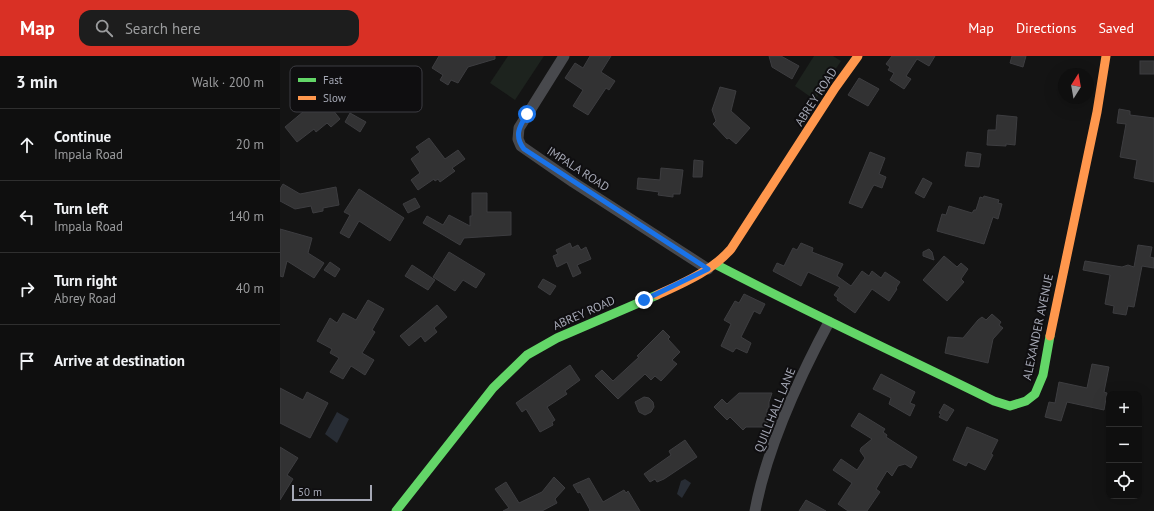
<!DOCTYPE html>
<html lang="en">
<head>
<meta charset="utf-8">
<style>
  body { margin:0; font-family:"PT Sans",sans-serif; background:#1d1d1d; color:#f1f3f6 }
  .controls { position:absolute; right:12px; bottom:12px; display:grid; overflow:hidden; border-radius:8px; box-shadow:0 4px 16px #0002 }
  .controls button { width:36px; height:36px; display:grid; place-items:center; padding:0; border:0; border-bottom:1px solid #2f2f2f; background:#0f0f0f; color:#f1f3f6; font:20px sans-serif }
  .compass { position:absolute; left:778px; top:12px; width:36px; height:36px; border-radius:50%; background:#0f0f0f; box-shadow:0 4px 16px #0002; rotate:11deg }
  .scale { position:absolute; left:12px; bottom:10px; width:80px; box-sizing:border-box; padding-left:4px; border:2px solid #a5a8b5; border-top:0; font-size:11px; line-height:14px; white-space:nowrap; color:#a5a8b5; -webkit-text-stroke:3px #0f0e10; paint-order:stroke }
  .stop { position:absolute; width:12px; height:12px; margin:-9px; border:3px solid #1a73e8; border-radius:50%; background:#fff }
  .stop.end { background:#1a73e8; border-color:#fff; box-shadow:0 1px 4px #0008 }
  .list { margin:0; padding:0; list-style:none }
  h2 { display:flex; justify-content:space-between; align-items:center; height:52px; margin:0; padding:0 16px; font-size:17px }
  h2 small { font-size:13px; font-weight:400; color:#9b9c9e }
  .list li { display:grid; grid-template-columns:26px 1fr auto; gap:12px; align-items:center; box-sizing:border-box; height:72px; padding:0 16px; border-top:1px solid #2f2f2f }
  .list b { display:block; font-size:15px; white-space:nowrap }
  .list p { margin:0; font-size:13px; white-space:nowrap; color:#9b9c9e }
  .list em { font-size:13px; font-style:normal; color:#9b9c9e }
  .icon { flex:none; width:22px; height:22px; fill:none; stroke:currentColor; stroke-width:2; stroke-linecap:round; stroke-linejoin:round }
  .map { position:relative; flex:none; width:874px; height:455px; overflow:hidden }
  header { display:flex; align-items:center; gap:24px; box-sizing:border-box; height:56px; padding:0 20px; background:#d93025; color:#fff }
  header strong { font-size:19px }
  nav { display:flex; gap:22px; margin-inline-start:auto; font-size:14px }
  .search { width:280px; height:36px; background:#1d1d1d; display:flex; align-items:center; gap:10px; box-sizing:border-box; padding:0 14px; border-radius:12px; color:#9b9c9e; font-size:15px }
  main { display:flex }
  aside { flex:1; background:#0f0f0f }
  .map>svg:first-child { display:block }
  .green { fill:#1d231e }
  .water { fill:#282d35 }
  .building { fill:#323233; stroke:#3d3d40 }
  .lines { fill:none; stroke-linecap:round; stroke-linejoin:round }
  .street { stroke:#48494d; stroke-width:11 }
  .fast { stroke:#63d668; stroke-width:9 }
  .slow { stroke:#ff974d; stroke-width:9 }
  .route { stroke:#1a73e8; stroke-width:5 }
  .labels { text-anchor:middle; stroke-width:4; stroke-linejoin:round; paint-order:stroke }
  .street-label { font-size:12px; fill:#a5a8b5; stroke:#0f0e10 }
  .key { fill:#0f0e10; stroke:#3c3c42; stroke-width:1 }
  .key-label { font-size:11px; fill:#a5a8b5 }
</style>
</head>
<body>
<header>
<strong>Map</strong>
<div class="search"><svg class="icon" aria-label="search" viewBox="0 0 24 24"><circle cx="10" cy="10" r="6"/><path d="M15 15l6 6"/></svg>Search here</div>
<nav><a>Map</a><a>Directions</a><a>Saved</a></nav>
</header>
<main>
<aside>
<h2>3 min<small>Walk · 200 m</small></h2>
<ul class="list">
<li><svg class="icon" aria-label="ahead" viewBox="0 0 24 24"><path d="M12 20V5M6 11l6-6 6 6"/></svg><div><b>Continue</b><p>Impala Road</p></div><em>20 m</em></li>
<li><svg class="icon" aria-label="left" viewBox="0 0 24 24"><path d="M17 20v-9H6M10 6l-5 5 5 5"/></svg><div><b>Turn left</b><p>Impala Road</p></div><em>140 m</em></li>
<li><svg class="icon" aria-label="right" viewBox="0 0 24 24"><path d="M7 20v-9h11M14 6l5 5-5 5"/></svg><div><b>Turn right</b><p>Abrey Road</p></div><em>40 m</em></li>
<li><svg class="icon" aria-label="arrive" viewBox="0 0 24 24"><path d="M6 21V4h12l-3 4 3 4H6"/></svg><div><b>Arrive at destination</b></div></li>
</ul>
</aside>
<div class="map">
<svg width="874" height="455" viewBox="0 0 874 455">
  <rect width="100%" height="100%" fill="#141414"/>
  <!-- green -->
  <g class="green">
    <polygon points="228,0 264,0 235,44 210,27"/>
    <polygon points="534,0 553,0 561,5 535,44 515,30"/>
  </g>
  <!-- water -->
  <g class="water">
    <polygon points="57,356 69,363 57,387 45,378"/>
    <polygon points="405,423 411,427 402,442 397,438 401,425"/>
  </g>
  <!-- building -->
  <g class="building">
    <polygon points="159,0 215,0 215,3 188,11 178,27 171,24 168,29 160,24 163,19 152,12"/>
    <polygon points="310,0 331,0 321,16 335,25 329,34 326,32 308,59 293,50 303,34 285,22 295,7 303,12"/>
    <polygon points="489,0 501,0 519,10 512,23 492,11"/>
    <polygon points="612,0 655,0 649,10 637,3 626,20 631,23 624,33 610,24 614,17 608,14 610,11 606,8"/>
    <polygon points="732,0 746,0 743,11 730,7"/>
    <rect x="860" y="5" width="14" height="13"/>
    <polygon points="579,22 599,33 588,50 568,39"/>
    <polygon points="440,31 456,35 451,55 470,72 456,88 449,82 447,83 433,68 436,65 432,54"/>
    <polygon points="37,34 60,63 51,71 47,67 36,76 34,73 17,86 5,71 30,50 25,44"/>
    <polygon points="839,53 850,55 850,59 874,62 874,126 854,122 857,104 840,101 846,68 837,67"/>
    <polygon points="70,57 86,66 80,76 65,66"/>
    <polygon points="717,59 737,61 735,89 726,88 726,90 707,89 708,74 716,74"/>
    <polygon points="149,82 165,103 178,94 185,103 172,112 175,115 160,126 158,123 155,125 154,123 138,134 131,124 140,117 131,103 140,96 136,91"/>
    <polygon points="590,96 605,102 599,118 606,121 602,132 594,129 592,132 582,152 569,147"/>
    <polygon points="687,96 701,98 699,111 685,110"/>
    <polygon points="414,104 423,105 422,121 413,121"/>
    <polygon points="381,112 403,114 400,138 393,138 393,141 378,139 379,136 357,133 358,122 380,124"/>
    <polygon points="643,122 652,127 644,142 635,137"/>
    <polygon points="3,128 20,138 56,131 59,149 43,152 43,155 33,157 31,150 15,153 0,145 0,133"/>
    <polygon points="79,133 124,162 110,185 79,165 69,182 60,177 70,159 64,156"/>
    <polygon points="192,137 207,137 207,156 231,156 231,179 184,182 180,189 143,167 147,160 163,169 169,159 190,170 190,160 192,160"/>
    <polygon points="704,140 719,144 718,147 722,148 718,163 713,161 704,188 657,175 662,158 666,159 669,150 692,157 694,154 696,154 700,141 703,142"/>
    <polygon points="135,142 140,151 128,157 123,148"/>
    <polygon points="0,173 32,182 28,197 44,207 34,222 7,205 3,221 0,220"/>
    <polygon points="290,187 292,192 298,189 301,194 306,191 311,203 297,209 301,217 293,221 287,206 277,211 273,200 278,198 276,194"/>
    <polygon points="521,187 533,192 532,196 563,208 557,220 571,230 582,215 589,220 592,215 601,222 605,216 620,226 616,232 617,233 609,245 592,233 575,257 557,244 558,242 554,239 560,231 528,216 521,230 493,215 497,207 504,210 513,192 517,194"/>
    <polygon points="858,189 872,191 870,201 874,202 874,212 862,210 854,251 848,250 846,259 833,257 834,250 825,248 830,219 803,214 805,205 842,211 848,209 854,211"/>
    <polygon points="649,193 652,196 654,204 643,200 643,196"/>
    <polygon points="169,196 205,218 196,232 183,224 175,235 153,221"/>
    <polygon points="664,200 677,211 681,207 688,213 681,223 684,226 667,245 643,224"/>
    <polygon points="50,206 60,213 55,221 44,214"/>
    <polygon points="132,209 155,224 148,234 125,220"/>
    <polygon points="263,223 276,230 270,239 258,231"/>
    <polygon points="464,238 485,248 480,258 474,255 461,281 471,287 467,297 456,292 453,296 441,290 451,268 444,264 455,245 459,247"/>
    <polygon points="88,244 104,253 92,274 95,276 82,297 94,304 85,319 71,310 63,323 50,316 59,302 50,297 52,293 37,285 50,262 57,267 63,257 76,264"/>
    <polygon points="157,249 167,261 154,272 157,276 145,286 141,280 129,290 120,280"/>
    <polygon points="712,258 721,266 719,269 723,272 713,283 708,307 665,297 668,281 683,282 698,264 702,261 706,264"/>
    <polygon points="383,274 390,281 388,283 400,296 392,304 397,308 381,325 375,320 371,324 365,318 338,343 315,320 322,314 333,325 359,301 357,300"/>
    <polygon points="812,308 829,311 824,336 827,337 824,354 787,346 781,365 765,361 769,346 775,347 779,326 807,332"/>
    <polygon points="290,309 300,324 285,335 287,338 267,351 275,364 272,366 273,369 260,376 246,353 242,356 236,347"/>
    <polygon points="601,318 635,336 630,347 635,349 630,360 609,348 611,342 593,333"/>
    <polygon points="0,332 23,344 27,336 48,347 30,382 0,367"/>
    <polygon points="459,337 492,337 489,346 489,353 487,353 487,371 466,371 463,374 450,361 447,364 434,351 442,343 447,348"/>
    <polygon points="364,341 369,342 373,346 374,351 371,356 365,359 359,356 355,346"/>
    <polygon points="664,348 674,354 667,365 659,361 661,358 659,357"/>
    <polygon points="579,357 605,373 603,376 607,379 606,381 637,401 631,412 625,408 618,410 612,420 607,415 596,433 600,436 587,455 568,455 558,448 572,427 553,414 561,403 577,414 585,402 580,395 581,392 592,383 571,370"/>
    <polygon points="687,371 718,384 711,398 713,399 705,414 688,406 686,410 673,404"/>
    <polygon points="405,384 417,401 384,423 377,426 375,423 370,426 364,418 391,399 389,395"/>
    <polygon points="0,391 18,402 7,419 13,423 0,444"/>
    <polygon points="274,421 285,432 275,443 277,447 262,455 223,455 229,452 215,433 226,426 239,447 262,436"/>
    <polygon points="309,422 323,446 344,434 346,437 348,435 360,455 309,455 310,454 300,436 298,437 293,429"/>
    <polygon points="526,444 546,455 519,455"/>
  </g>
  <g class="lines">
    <!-- street -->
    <g class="street">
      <polyline points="284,0 239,72 238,83 241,90 293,126 428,213"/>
      <path d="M 475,455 C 487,391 519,322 549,266"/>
    </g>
    <!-- fast -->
    <g class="fast">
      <path d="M 435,208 C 527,256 621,299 714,345 L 730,350 L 746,345 L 755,338 L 763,319 L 770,280"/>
      <polyline points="116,455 213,332 247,299 277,282 377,239"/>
    </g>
    <!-- slow -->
    <g class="slow">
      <path d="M 377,239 C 403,227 432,215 451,193 L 555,32 L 578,0"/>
      <polyline points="770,280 817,56 826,0"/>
    </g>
  </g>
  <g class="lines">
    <!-- route -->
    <path class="route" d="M 247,58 C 239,71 234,80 244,93 L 428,213 L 364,244"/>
  </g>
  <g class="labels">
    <!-- street labels -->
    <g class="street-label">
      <text transform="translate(536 41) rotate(-57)" y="4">ABREY ROAD</text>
      <text transform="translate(298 113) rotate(33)" y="4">IMPALA ROAD</text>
      <text transform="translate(304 257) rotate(-24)" y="4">ABREY ROAD</text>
      <text transform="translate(758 271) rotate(-78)" y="4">ALEXANDER AVENUE</text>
      <text transform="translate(495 354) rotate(-68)" y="4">QUILLHALL LANE</text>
    </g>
  </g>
  <!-- legend -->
  <rect x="10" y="10" width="132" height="46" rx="6" class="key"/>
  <rect x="18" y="22" width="18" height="4" fill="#63d668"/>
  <rect x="18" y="40" width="18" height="4" fill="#ff974d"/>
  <g class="key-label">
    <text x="43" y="28">Fast</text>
    <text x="43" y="46">Slow</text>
  </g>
</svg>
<div class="controls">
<button>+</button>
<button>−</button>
<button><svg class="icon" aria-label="locate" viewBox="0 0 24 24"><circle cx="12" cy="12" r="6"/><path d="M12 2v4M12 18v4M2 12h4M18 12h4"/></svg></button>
</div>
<svg class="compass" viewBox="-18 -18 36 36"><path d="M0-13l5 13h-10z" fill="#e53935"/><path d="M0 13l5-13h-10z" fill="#9b9c9e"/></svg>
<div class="scale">50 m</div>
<div class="stop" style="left:247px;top:58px"></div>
<div class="stop end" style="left:364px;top:244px"></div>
</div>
</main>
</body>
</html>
